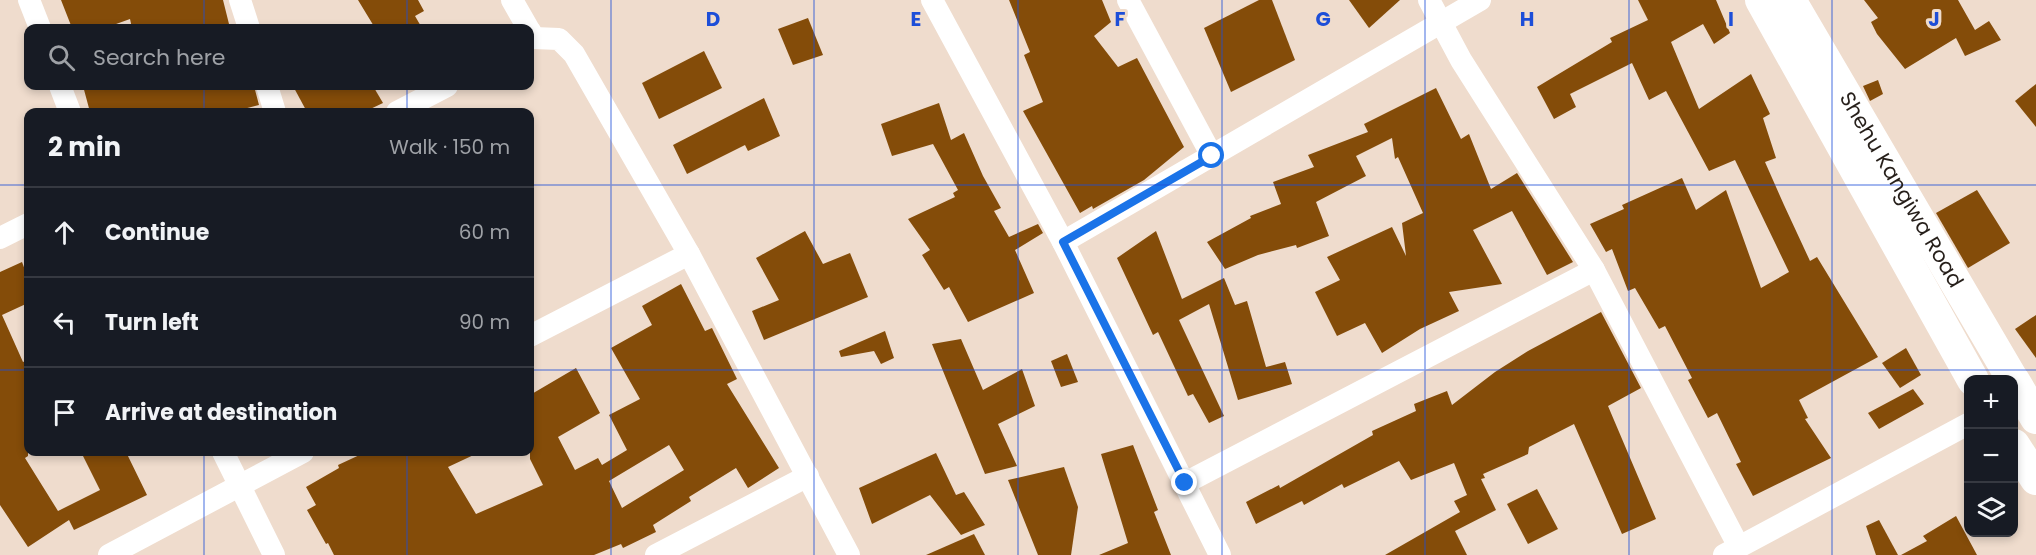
<!DOCTYPE html>
<html lang="en">
<head>
<meta charset="utf-8">
<style>
  body { margin:0; font-family:Poppins,sans-serif; background:#20242c; color:#f1f3f6 }
  .controls { position:absolute; right:18px; bottom:18px; display:grid; overflow:hidden; border-radius:12px; box-shadow:0 3px 9px #0003 }
  .controls button { width:54px; height:54px; display:grid; place-items:center; padding:0; border:0; border-bottom:2px solid #363941; background:#171b24; color:#f1f3f6; font:30px sans-serif }
  .stop { position:absolute; width:18px; height:18px; margin:-14px; border:4px solid #1a73e8; border-radius:50%; background:#fff }
  .stop.end { background:#1a73e8; border-color:#fff; box-shadow:0 2px 6px #0008 }
  .list { margin:0; padding:0; list-style:none }
  h2 { display:flex; justify-content:space-between; align-items:center; height:78px; margin:0; padding:0 24px; font-size:26px }
  h2 small { font-size:20px; font-weight:400; color:#9ea1a6 }
  .list li { display:grid; grid-template-columns:39px 1fr auto; gap:18px; align-items:center; box-sizing:border-box; height:90px; padding:0 24px; border-top:2px solid #363941 }
  .list b { display:block; font-size:22px; white-space:nowrap }
  .list em { font-size:20px; font-style:normal; color:#9ea1a6 }
  .icon { flex:none; width:33px; height:33px; fill:none; stroke:currentColor; stroke-width:2; stroke-linecap:round; stroke-linejoin:round }
  .map { position:relative; flex:none; width:2036px; height:555px; overflow:hidden }
  .search { position:absolute; background:#171b24; box-shadow:0 3px 9px #0003; left:24px; top:24px; width:510px; height:66px; display:flex; align-items:center; gap:15px; box-sizing:border-box; padding:0 21px; border-radius:12px; color:#9ea1a6; font-size:22px }
  .panel { position:absolute; background:#171b24; box-shadow:0 3px 9px #0003; left:24px; top:108px; width:510px; height:348px; border-radius:12px }
  .map>svg:first-child { display:block }
  .building { fill:#844c09; fill-rule:evenodd }
  .lines { fill:none; stroke-linecap:round; stroke-linejoin:round }
  .street { stroke:#fff; stroke-width:22 }
  .secondary { stroke:#fff; stroke-width:32 }
  .route { stroke:#1a73e8; stroke-width:8 }
  .grid { fill:none; stroke:#1d4ed8; stroke-width:1.5; stroke-opacity:0.55 }
  .labels { text-anchor:middle; stroke-width:6; stroke-linejoin:round; paint-order:stroke }
  .street-label { font-size:21px; fill:#261f1a; stroke:#efdccd }
  .grid-label { font-size:20px; text-anchor:middle; font-weight:bold; fill:#1d4ed8; stroke:#efdccd; stroke-width:6; stroke-linejoin:round; paint-order:stroke }
</style>
</head>
<body>
<div class="map">
<svg width="2036" height="555" viewBox="0 0 2036 555">
  <rect width="100%" height="100%" fill="#efdccd"/>
  <!-- building -->
  <g class="building">
    <polygon points="61,0 223,0 230,28 132,28 130,19 105,28 72,28"/>
    <polygon points="358,0 418,0 424,11 415,16 422,28 375,28"/>
    <polygon points="1009,0 1102,0 1111,22 1094,36 1118,67 1137,58 1184,147 1144,180 1093,209 1092,206 1080,213 1023,111 1043,102 1024,55 1030,52"/>
    <polygon points="1259,0 1272,0 1295,60 1231,92 1204,28"/>
    <polygon points="1349,0 1400,0 1369,28"/>
    <polygon points="1638,0 1716,0 1730,33 1714,44 1703,24 1671,42 1699,109 1751,74 1770,114 1763,118 1776,158 1765,162 1784,205 1810,261 1817,257 1878,357 1799,400 1808,418 1805,419 1831,458 1753,496 1736,464 1741,462 1717,413 1708,418 1688,380 1692,378 1665,326 1659,329 1635,288 1628,291 1612,249 1606,252 1590,224 1624,209 1622,205 1682,178 1696,210 1726,190 1761,288 1789,272 1735,160 1709,171 1666,91 1649,100 1632,63 1570,94 1576,107 1554,119 1537,87 1612,42 1610,38 1648,20"/>
    <polygon points="1864,0 1958,0 1975,30 1989,21 2001,40 1965,56 1956,38 1905,69 1877,34 1871,22 1878,18"/>
    <polygon points="808,18 823,55 793,65 778,29"/>
    <polygon points="704,51 722,88 659,119 642,83"/>
    <polygon points="1878,80 1883,94 1870,101 1863,86"/>
    <polygon points="2036,84 2036,127 2015,101"/>
    <polygon points="83,86 205,86 206,90 222,86 254,86 259,105 232,112 90,112"/>
    <polygon points="293,86 373,86 383,103 364,112 307,112"/>
    <polygon points="1436,88 1461,139 1469,134 1491,189 1517,173 1573,262 1547,275 1512,211 1473,230 1502,284 1449,292 1459,311 1420,329 1382,353 1365,323 1337,336 1315,292 1340,280 1327,257 1392,227 1406,256 1402,223 1423,213 1398,157 1395,159 1392,138 1356,156 1366,176 1316,202 1329,236 1297,248 1296,245 1258,255 1225,269 1207,242 1251,218 1250,216 1281,204 1273,182 1314,167 1308,155 1368,132 1364,124"/>
    <polygon points="764,98 780,136 748,151 745,145 687,174 673,145"/>
    <polygon points="939,103 951,140 964,133 983,176 1001,208 994,211 1009,237 1038,224 1043,233 1015,250 1034,293 968,322 949,287 944,290 922,255 930,250 908,219 955,197 953,193 958,190 933,144 892,156 881,124"/>
    <polygon points="1977,190 2010,243 1968,268 1936,213"/>
    <polygon points="805,231 823,264 850,253 868,297 764,340 752,311 779,300 756,258"/>
    <polygon points="1156,231 1182,299 1224,278 1235,305 1247,301 1266,367 1285,362 1292,384 1238,400 1209,304 1179,320 1224,416 1209,423 1193,394 1188,396 1158,332 1153,335 1117,258"/>
    <polygon points="22,262 28,278 28,303 2,315 23,362 28,360 28,456 25,458 58,511 100,490 81,452 126,452 147,495 74,530 69,520 28,547 0,505 0,272"/>
    <path d="M 681,284 L 705,331 L 712,328 L 737,379 L 727,384 L 779,468 L 748,488 L 736,468 L 689,497 L 691,501 L 653,525 L 656,532 L 623,548 L 621,544 L 594,555 L 334,555 L 328,543 L 326,544 L 307,510 L 316,505 L 306,487 L 339,468 L 338,465 L 366,452 L 480,452 L 448,467 L 476,514 L 543,485 L 530,459 L 530,395 L 576,368 L 600,413 L 558,437 L 575,470 L 598,458 L 602,465 L 627,450 L 609,415 L 640,399 L 611,348 L 652,325 L 642,306 ZM 669,445 L 684,470 L 622,508 L 609,481 Z"/>
    <polygon points="1601,312 1641,388 1608,406 1656,519 1622,534 1574,424 1529,447 1528,454 1483,474 1485,478 1481,479 1496,510 1455,531 1467,555 1385,555 1460,512 1454,501 1467,495 1454,463 1411,480 1399,461 1344,488 1342,484 1304,505 1302,501 1256,524 1246,502 1279,485 1280,488 1373,435 1372,431 1416,411 1414,404 1447,391 1452,405 1495,372 1528,351"/>
    <polygon points="2036,315 2036,358 2015,329"/>
    <polygon points="885,331 894,358 881,364 874,351 841,357 839,351"/>
    <polygon points="961,339 983,390 1022,369 1035,406 998,424 1017,466 985,474 932,344"/>
    <polygon points="1906,348 1921,375 1900,388 1882,363"/>
    <polygon points="1067,354 1078,382 1061,387 1051,361"/>
    <polygon points="1913,389 1924,404 1879,429 1868,413"/>
    <polygon points="1133,445 1158,510 1154,512 1171,555 1099,555 1128,543 1101,454"/>
    <polygon points="936,453 956,495 964,492 985,525 961,535 930,495 872,524 859,488"/>
    <polygon points="1064,467 1078,507 1071,555 1038,555 1008,480"/>
    <polygon points="1537,489 1558,529 1528,544 1507,504"/>
    <polygon points="1956,516 1977,555 1901,555 1927,541 1923,536"/>
    <polygon points="1879,520 1898,555 1876,555 1866,526"/>
    <polygon points="974,534 985,555 926,555"/>
  </g>
  <g class="lines">
    <!-- street -->
    <g class="street">
      <polyline points="29,0 40,28"/>
      <polyline points="240,0 249,28"/>
      <polyline points="512,0 528,28"/>
      <polyline points="932,0 1063,242 1220,555"/>
      <polyline points="1128,0 1212,156"/>
      <polyline points="1429,0 1461,60 1594,270 1739,547"/>
      <polyline points="530,31 534,38 559,39 574,54 689,254 849,555"/>
      <polyline points="60,86 70,112"/>
      <polyline points="267,86 275,112"/>
      <polyline points="397,112 447,86"/>
      <polyline points="0,238 28,224"/>
      <polyline points="1063,242 1480,0"/>
      <polyline points="530,336 689,254"/>
      <polyline points="223,452 274,555"/>
      <polyline points="1185,483 1594,270"/>
      <polyline points="109,555 303,452"/>
      <polyline points="656,555 808,476"/>
      <polyline points="1724,555 1968,424"/>
    </g>
    <!-- secondary -->
    <g class="secondary">
      <polyline points="1761,0 1973,380"/>
      <path id="s1" d="M 1790,0 L 2013,380"/>
      <polyline points="2014,381 2036,418"/>
      <polyline points="2014,445 2036,479"/>
    </g>
  </g>
  <g class="lines">
    <!-- route -->
    <polyline class="route" points="1185,483 1063,242 1212,156"/>
  </g>
  <!-- grid -->
  <path class="grid" d="M 204,0 L 204,28M 407,0 L 407,28M 611,0 L 611,555M 814,0 L 814,555M 1018,0 L 1018,555M 1222,0 L 1222,555M 1425,0 L 1425,555M 1629,0 L 1629,555M 1832,0 L 1832,555M 204,86 L 204,112M 407,86 L 407,112M 0,185 L 28,185M 530,185 L 2036,185M 0,370 L 28,370M 530,370 L 2036,370M 204,452 L 204,555M 407,452 L 407,555"/>
  <g class="labels">
    <!-- street labels -->
    <g class="street-label">
      <text dy="7" stroke="none"><textPath href="#s1" startOffset="220">Shehu Kangiwa Road</textPath></text>
    </g>
  </g>
  <g class="grid-label">
    <text x="713" y="26">D</text>
    <text x="916" y="26">E</text>
    <text x="1120" y="26">F</text>
    <text x="1323" y="26">G</text>
    <text x="1527" y="26">H</text>
    <text x="1731" y="26">I</text>
    <text x="1934" y="26">J</text>
  </g>
</svg>
<div class="controls">
<button>+</button>
<button>−</button>
<button><svg class="icon" aria-label="layers" viewBox="0 0 24 24"><path d="M12 4l9 5-9 5-9-5zM3 14l9 5 9-5"/></svg></button>
</div>
<div class="stop" style="left:1212px;top:156px"></div>
<div class="stop end" style="left:1185px;top:483px"></div>
<div class="search"><svg class="icon" aria-label="search" viewBox="0 0 24 24"><circle cx="10" cy="10" r="6"/><path d="M15 15l6 6"/></svg>Search here</div>
<section class="panel">
<h2>2 min<small>Walk · 150 m</small></h2>
<ul class="list">
<li><svg class="icon" aria-label="ahead" viewBox="0 0 24 24"><path d="M12 20V5M6 11l6-6 6 6"/></svg><div><b>Continue</b></div><em>60 m</em></li>
<li><svg class="icon" aria-label="left" viewBox="0 0 24 24"><path d="M17 20v-9H6M10 6l-5 5 5 5"/></svg><div><b>Turn left</b></div><em>90 m</em></li>
<li><svg class="icon" aria-label="arrive" viewBox="0 0 24 24"><path d="M6 21V4h12l-3 4 3 4H6"/></svg><div><b>Arrive at destination</b></div></li>
</ul>
</section>
</div>
</body>
</html>
